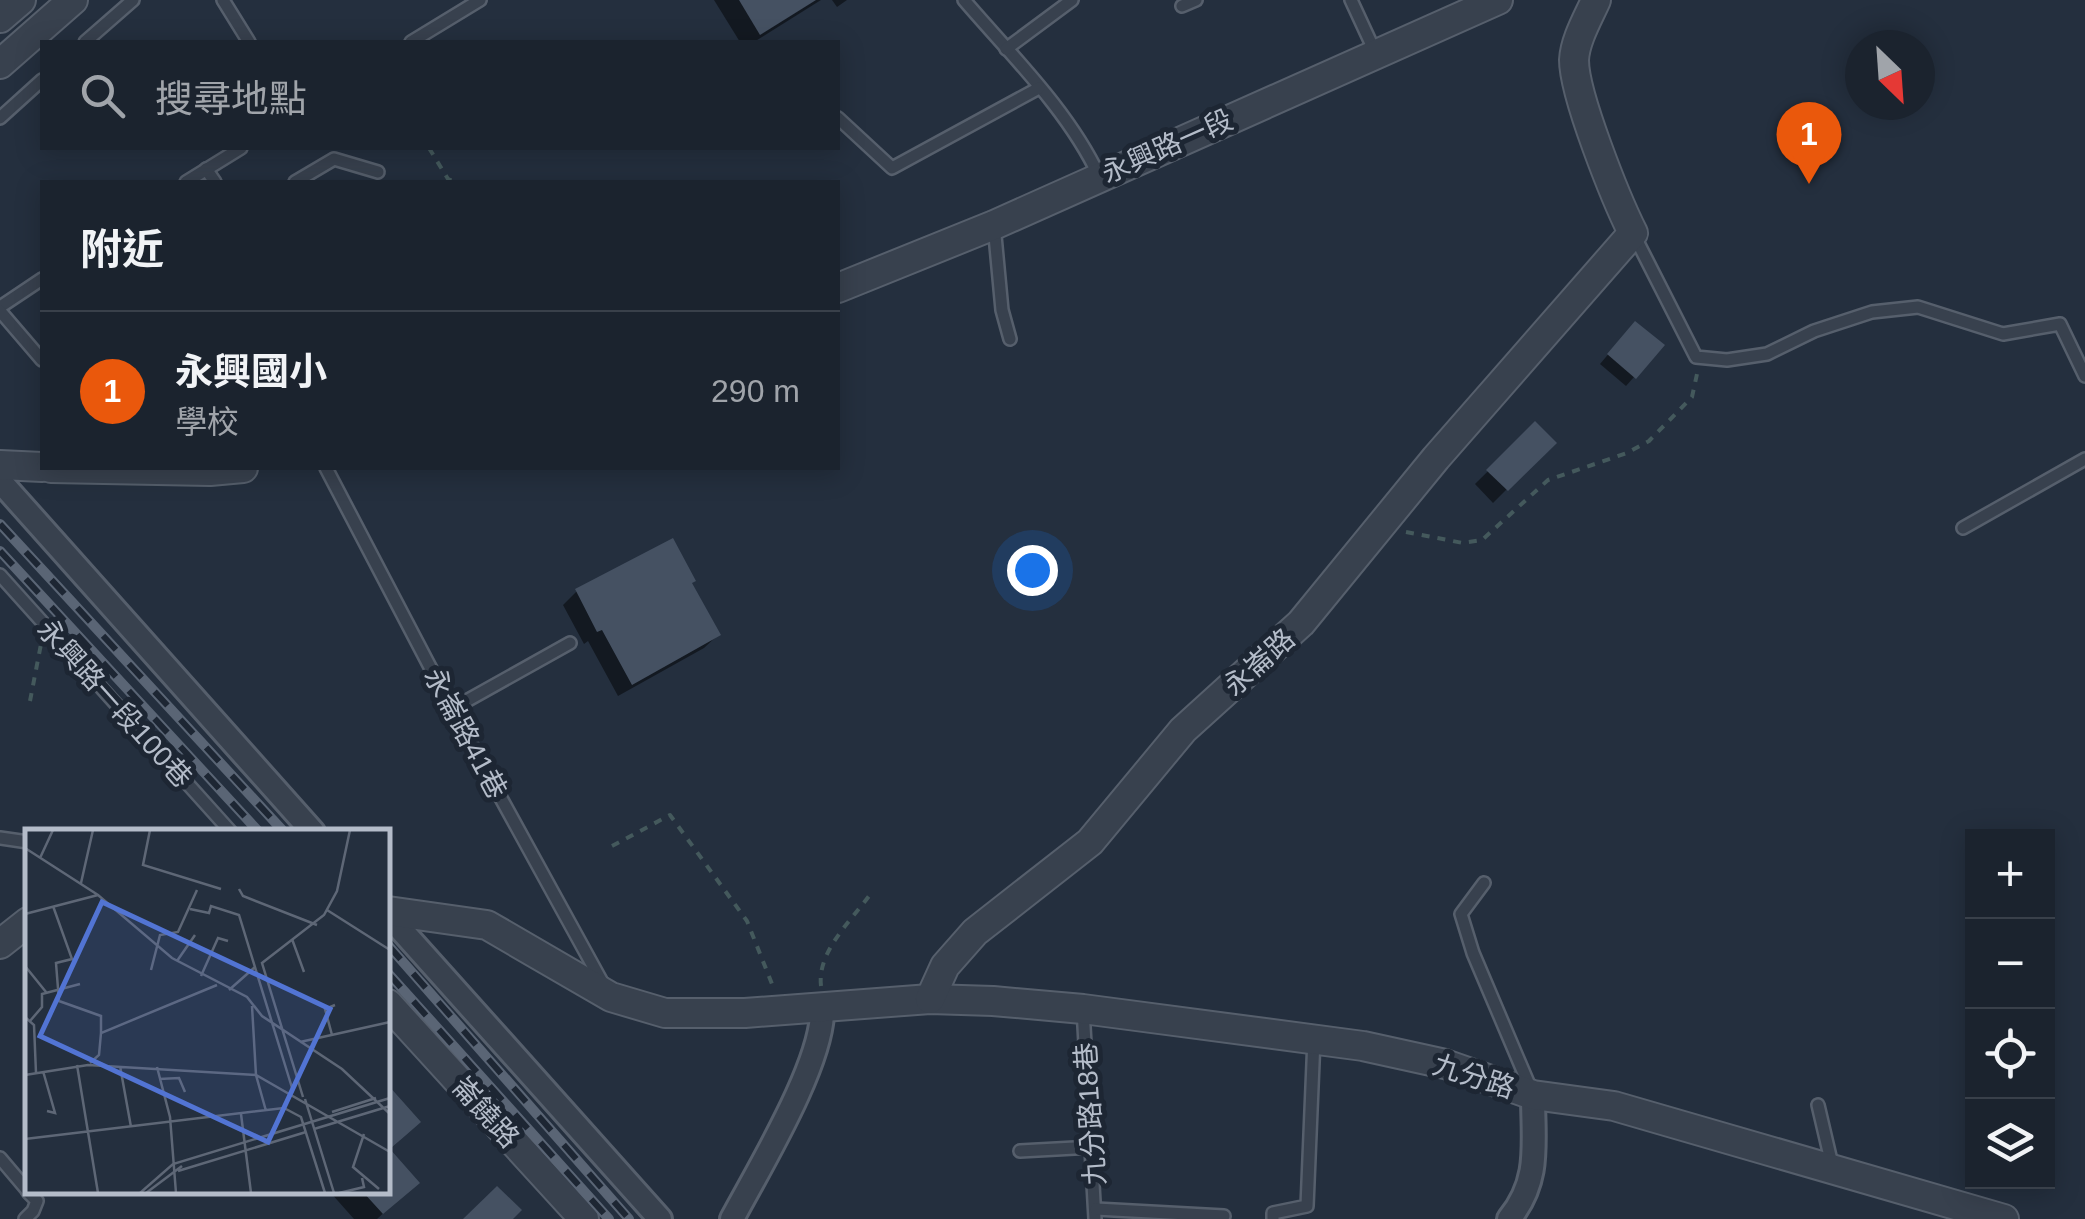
<!DOCTYPE html>
<html lang="zh-TW">
<head>
<meta charset="utf-8">
<style>
  body { margin:0; font-family:Helvetica,"Noto Sans TC",sans-serif; background:#242b36; color:#f1f3f6 }
  .controls { position:absolute; right:30px; bottom:30px; display:grid; overflow:hidden; border-radius:0px; box-shadow:0 5px 25px #0003 }
  .controls button { width:90px; height:90px; display:grid; place-items:center; padding:0; border:0; border-bottom:2px solid #39404a; background:#1b232e; color:#f1f3f6; font:50px sans-serif }
  .compass { position:absolute; left:1845px; top:30px; width:90px; height:90px; border-radius:50%; background:#1b232e; box-shadow:0 5px 25px #0003; rotate:155deg }
  .you { position:absolute; left:1032px; top:570px; width:35px; height:35px; margin:-25px; border:8px solid #fff; border-radius:50%; background:#1a73e8; box-shadow:0 0 0 15px #1a73e833 }
  .badge { display:grid; place-items:center; width:65px; height:65px; border-radius:50%; background:#ea580c; color:#fff; font-size:32px; font-weight:700 }
  .pin { position:absolute; translate:-50% -82px; filter:drop-shadow(0 2px 5px #0008) }
  .pin::after { content:''; position:absolute; top:52px; width:35px; height:30px; background:inherit; clip-path:polygon(0 0,100% 0,50% 100%) }
  .list { margin:0; padding:0; list-style:none }
  h2 { display:flex; justify-content:space-between; align-items:center; height:130px; margin:0; padding:0 40px; font-size:42px }
  h2 small { font-size:32px; font-weight:400; color:#a0a4aa }
  .list li { display:grid; grid-template-columns:65px 1fr auto; gap:30px; align-items:center; box-sizing:border-box; height:160px; padding:0 40px; border-top:2px solid #39404a }
  .list b { display:block; font-size:38px; white-space:nowrap }
  .list p { margin:0; font-size:32px; white-space:nowrap; color:#a0a4aa }
  .list em { font-size:32px; font-style:normal; color:#a0a4aa }
  .icon { flex:none; width:55px; height:55px; fill:none; stroke:currentColor; stroke-width:2; stroke-linecap:round; stroke-linejoin:round }
  .map { position:relative; flex:none; width:2085px; height:1219px; overflow:hidden }
  .search { position:absolute; background:#1b232e; box-shadow:0 5px 25px #0003; left:40px; top:40px; width:800px; height:110px; display:flex; align-items:center; gap:25px; box-sizing:border-box; padding:0 35px; border-radius:0px; color:#a0a4aa; font-size:38px }
  .panel { position:absolute; background:#1b232e; box-shadow:0 5px 25px #0003; left:40px; top:180px; width:800px; height:290px; border-radius:0px }
  .map>svg:first-child { display:block }
  .shadow { fill:#0007 }
  .building { fill:#455162 }
  .lines { fill:none; stroke-linecap:round; stroke-linejoin:round }
  .service-casing { stroke:#565f6c; stroke-width:16 }
  .minor-casing { stroke:#565f6c; stroke-width:28 }
  .tertiary-casing { stroke:#565f6c; stroke-width:32 }
  .path { stroke:#44595c; stroke-width:4; stroke-dasharray:8 8; stroke-linecap:butt }
  .service { stroke:#38414e; stroke-width:11 }
  .minor { stroke:#38414e; stroke-width:22 }
  .tertiary { stroke:#38414e; stroke-width:28 }
  .rail-casing { stroke:#5a6575; stroke-width:10 }
  .rail { stroke:#1d2633; stroke-width:6; stroke-dasharray:19; stroke-linecap:butt }
  .labels { text-anchor:middle; stroke-width:10; stroke-linejoin:round; paint-order:stroke }
  .street-label { font-size:28px; fill:#b4bcc9; stroke:#1d2633 }
  .inset-road { fill:none; stroke:#5e6776; stroke-width:2.5 }
  .view { fill:#5274d3; fill-opacity:0.15; stroke:#5274d3; stroke-width:5 }
  .inset-edge { fill:none; stroke:#b4bcc9; stroke-width:5 }
</style>
</head>
<body>
<div class="map">
<svg width="2085" height="1219" viewBox="0 0 2085 1219">
  <rect width="100%" height="100%" fill="#242f3e"/>
  <!-- shadow -->
  <g class="shadow">
    <polygon points="714,0 821,0 754,42 740,42"/>
    <polygon points="832,0 847,0 837,7"/>
    <polygon points="1627,332 1634,377 1626,386 1600,364"/>
    <polygon points="1535,425 1553,443 1493,503 1475,484"/>
    <polygon points="577,591 718,635 704,648 618,696 588,641 584,644 563,605"/>
    <polygon points="389,1090 400,1140 388,1151 416,1183 377,1219 354,1219 330,1192 388,1192 388,1091"/>
  </g>
  <!-- building -->
  <g class="building">
    <polygon points="739,0 816,0 760,35"/>
    <polygon points="1635,321 1665,345 1636,379 1607,354"/>
    <polygon points="1535,421 1557,443 1508,491 1486,470"/>
    <polygon points="673,538 696,581 692,583 721,635 632,685 602,630 597,632 575,589"/>
    <polygon points="388,1085 421,1122 390,1149 420,1183 383,1214 363,1192 388,1192"/>
    <polygon points="497,1186 522,1210 513,1219 463,1219"/>
  </g>
  <g class="lines">
    <defs>
      <g id="service">
        <polyline points="223,0 249,42"/>
        <path d="M 964,0 C 1011,55 1068,110 1099,176"/>
        <polyline points="1351,0 1376,54"/>
        <polyline points="1182,6 1196,0"/>
        <polyline points="85,42 133,0"/>
        <polyline points="411,42 480,0"/>
        <polyline points="1006,49 1072,0"/>
        <polyline points="0,118 42,80"/>
        <polyline points="838,118 892,168 1039,88"/>
        <polyline points="206,169 215,182"/>
        <polyline points="186,182 241,148"/>
        <polyline points="295,182 334,159 378,172"/>
        <polyline points="994,225 1002,310 1010,339"/>
        <polyline points="1633,233 1696,357 1727,360 1767,354 1814,331 1872,312 1918,307 2003,334 2060,324 2085,376"/>
        <polyline points="0,307 42,279"/>
        <polyline points="0,311 42,360"/>
        <polyline points="326,468 452,709 603,984"/>
        <polyline points="1963,528 2085,459"/>
        <polyline points="0,575 231,832"/>
        <polyline points="452,709 570,643"/>
        <polyline points="0,838 28,842"/>
        <polyline points="1484,883 1461,914 1473,953 1532,1092"/>
        <polyline points="1083,1009 1095,1219"/>
        <polyline points="1818,1105 1833,1169"/>
        <polyline points="1020,1151 1093,1147"/>
        <polyline points="0,1158 28,1191"/>
        <polyline points="1096,1209 1224,1216"/>
        <polyline points="25,1219 33,1211 37,1201 28,1192"/>
        <polyline points="1273,1219 1273,1213 1307,1206 1314,1039"/>
      </g>
      <g id="minor">
        <polyline points="0,481 313,832"/>
        <polyline points="388,915 660,1219"/>
        <path d="M 732,1219 C 758,1170 826,1059 822,1006"/>
        <path d="M 1509,1219 C 1541,1180 1533,1143 1533,1095"/>
      </g>
      <g id="tertiary">
        <polyline points="0,18 21,0"/>
        <polyline points="0,64 73,0"/>
        <polyline points="838,288 994,225 1498,0"/>
        <polyline points="0,465 42,467"/>
        <polyline points="51,468 210,471 243,468"/>
        <polyline points="388,911 487,925 611,997 665,1013 745,1013 930,999 993,1001 1083,1009 1363,1046 1445,1064 1533,1095 1614,1106 2004,1219"/>
        <polyline points="0,944 28,922"/>
        <path d="M 930,999 L 945,966 L 975,932 L 1090,842 L 1183,730 L 1301,623 L 1436,458 L 1633,233 C 1616,199 1574,95 1574,60 C 1575,40 1588,18 1596,0"/>
        <polyline points="388,1004 584,1219"/>
      </g>
    </defs>
    <!-- service casing -->
    <use href="#service" class="service-casing"/>
    <!-- minor casing -->
    <use href="#minor" class="minor-casing"/>
    <!-- tertiary casing -->
    <use href="#tertiary" class="tertiary-casing"/>
    <!-- path -->
    <g class="path">
      <polyline points="429,148 448,179 455,182"/>
      <polyline points="1406,532 1463,543 1482,540 1548,480 1627,453 1649,441 1692,397 1697,374"/>
      <polyline points="30,701 41,644"/>
      <polyline points="612,846 670,815 747,921 774,989"/>
      <path d="M 821,986 C 817,952 850,922 869,896"/>
    </g>
    <!-- service -->
    <use href="#service" class="service"/>
    <!-- minor -->
    <use href="#minor" class="minor"/>
    <!-- tertiary -->
    <use href="#tertiary" class="tertiary"/>
    <defs>
      <g id="rail">
        <polyline points="0,524 284,832"/>
        <polyline points="0,551 259,832"/>
        <polyline points="388,945 629,1219"/>
        <polyline points="388,973 609,1219"/>
      </g>
    </defs>
    <!-- rail casing -->
    <use href="#rail" class="rail-casing"/>
    <!-- rail -->
    <use href="#rail" class="rail"/>
  </g>
  <g class="labels">
    <!-- street labels -->
    <g class="street-label">
      <text transform="translate(1167 146) rotate(-24)" y="10">永興路一段</text>
      <text transform="translate(1259 662) rotate(-42)" y="10">永崙路</text>
      <text transform="translate(115 703) rotate(48)" y="10">永興路一段100巷</text>
      <text transform="translate(466 733) rotate(62)" y="10">永崙路41巷</text>
      <text transform="translate(1474 1076) rotate(18)" y="10">九分路</text>
      <text transform="translate(486 1112) rotate(48)" y="10">崙饒路</text>
      <text transform="translate(1090 1114) rotate(-94)" y="10">九分路18巷</text>
    </g>
  </g>
  <!-- overview -->
  <g transform="translate(25 829)">
    <rect width="365" height="365" fill="#242f3e"/>
    <path class="inset-road" d="M 125,1 L 118,36 L 196,60M 0,19 L 73,66 L 147,129 L 222,168 L 237,187 L 317,240 L 365,285M 15,29 L 28,1M 56,54 L 68,1M 214,60 L 218,67 L 292,96M 28,77 L 47,130 L 31,134 L 34,172 L 76,187 L 76,204M 165,80 L 184,84 L 186,77 L 214,86 L 268,262M 302,81 L 365,121M 0,85 L 73,66M 267,110 L 279,143M 152,132 L 170,106M 0,137 L 21,163M 126,141 L 135,106 L 153,103 L 172,61M 176,147 L 193,109 L 203,112M 204,161 L 230,138M 227,177 L 231,246 L 241,282M 0,188 L 9,196 L 11,244M 5,192 L 17,178 L 17,165 L 55,155M 307,206 L 300,180 L 310,176M 275,213 L 365,193M 65,234 L 74,226 L 76,204 L 192,156M 52,236 L 73,364M 95,237 L 106,298M 132,238 L 145,288 L 151,364M 18,242 L 30,284 L 22,282M 0,246 L 63,236 L 231,246 L 365,323M 134,250 L 154,249 L 160,263M 278,268 L 237,134 L 299,86 L 312,62 L 325,1M 280,270 L 309,364M 259,279 L 276,288 L 300,364M 307,283 L 351,269M 216,285 L 226,364M 289,300 L 365,277M 339,305 L 328,338 L 354,360M 0,310 L 259,279M 153,342 L 281,303M 115,364 L 148,335 L 365,269M 121,364 L 157,337M 314,364 L 339,358 L 337,349"/>
    <path class="view" d="M 77,73 L 305,180 L 243,313 L 15,207 Z"/>
    <rect width="365" height="365" class="inset-edge"/>
  </g>
</svg>
<div class="controls">
<button>+</button>
<button>−</button>
<button><svg class="icon" aria-label="locate" viewBox="0 0 24 24"><circle cx="12" cy="12" r="6"/><path d="M12 2v4M12 18v4M2 12h4M18 12h4"/></svg></button>
<button><svg class="icon" aria-label="layers" viewBox="0 0 24 24"><path d="M12 4l9 5-9 5-9-5zM3 14l9 5 9-5"/></svg></button>
</div>
<svg class="compass" viewBox="-18 -18 36 36"><path d="M0-13l5 13h-10z" fill="#e53935"/><path d="M0 13l5-13h-10z" fill="#a0a4aa"/></svg>
<div class="you"></div>
<div class="pin badge" style="left:1809px;top:184px">1</div>
<div class="search"><svg class="icon" aria-label="search" viewBox="0 0 24 24"><circle cx="10" cy="10" r="6"/><path d="M15 15l6 6"/></svg>搜尋地點</div>
<section class="panel">
<h2>附近<small></small></h2>
<ul class="list">
<li><span class="badge">1</span><div><b>永興國小</b><p>學校</p></div><em>290 m</em></li>
</ul>
</section>
</div>
</body>
</html>
